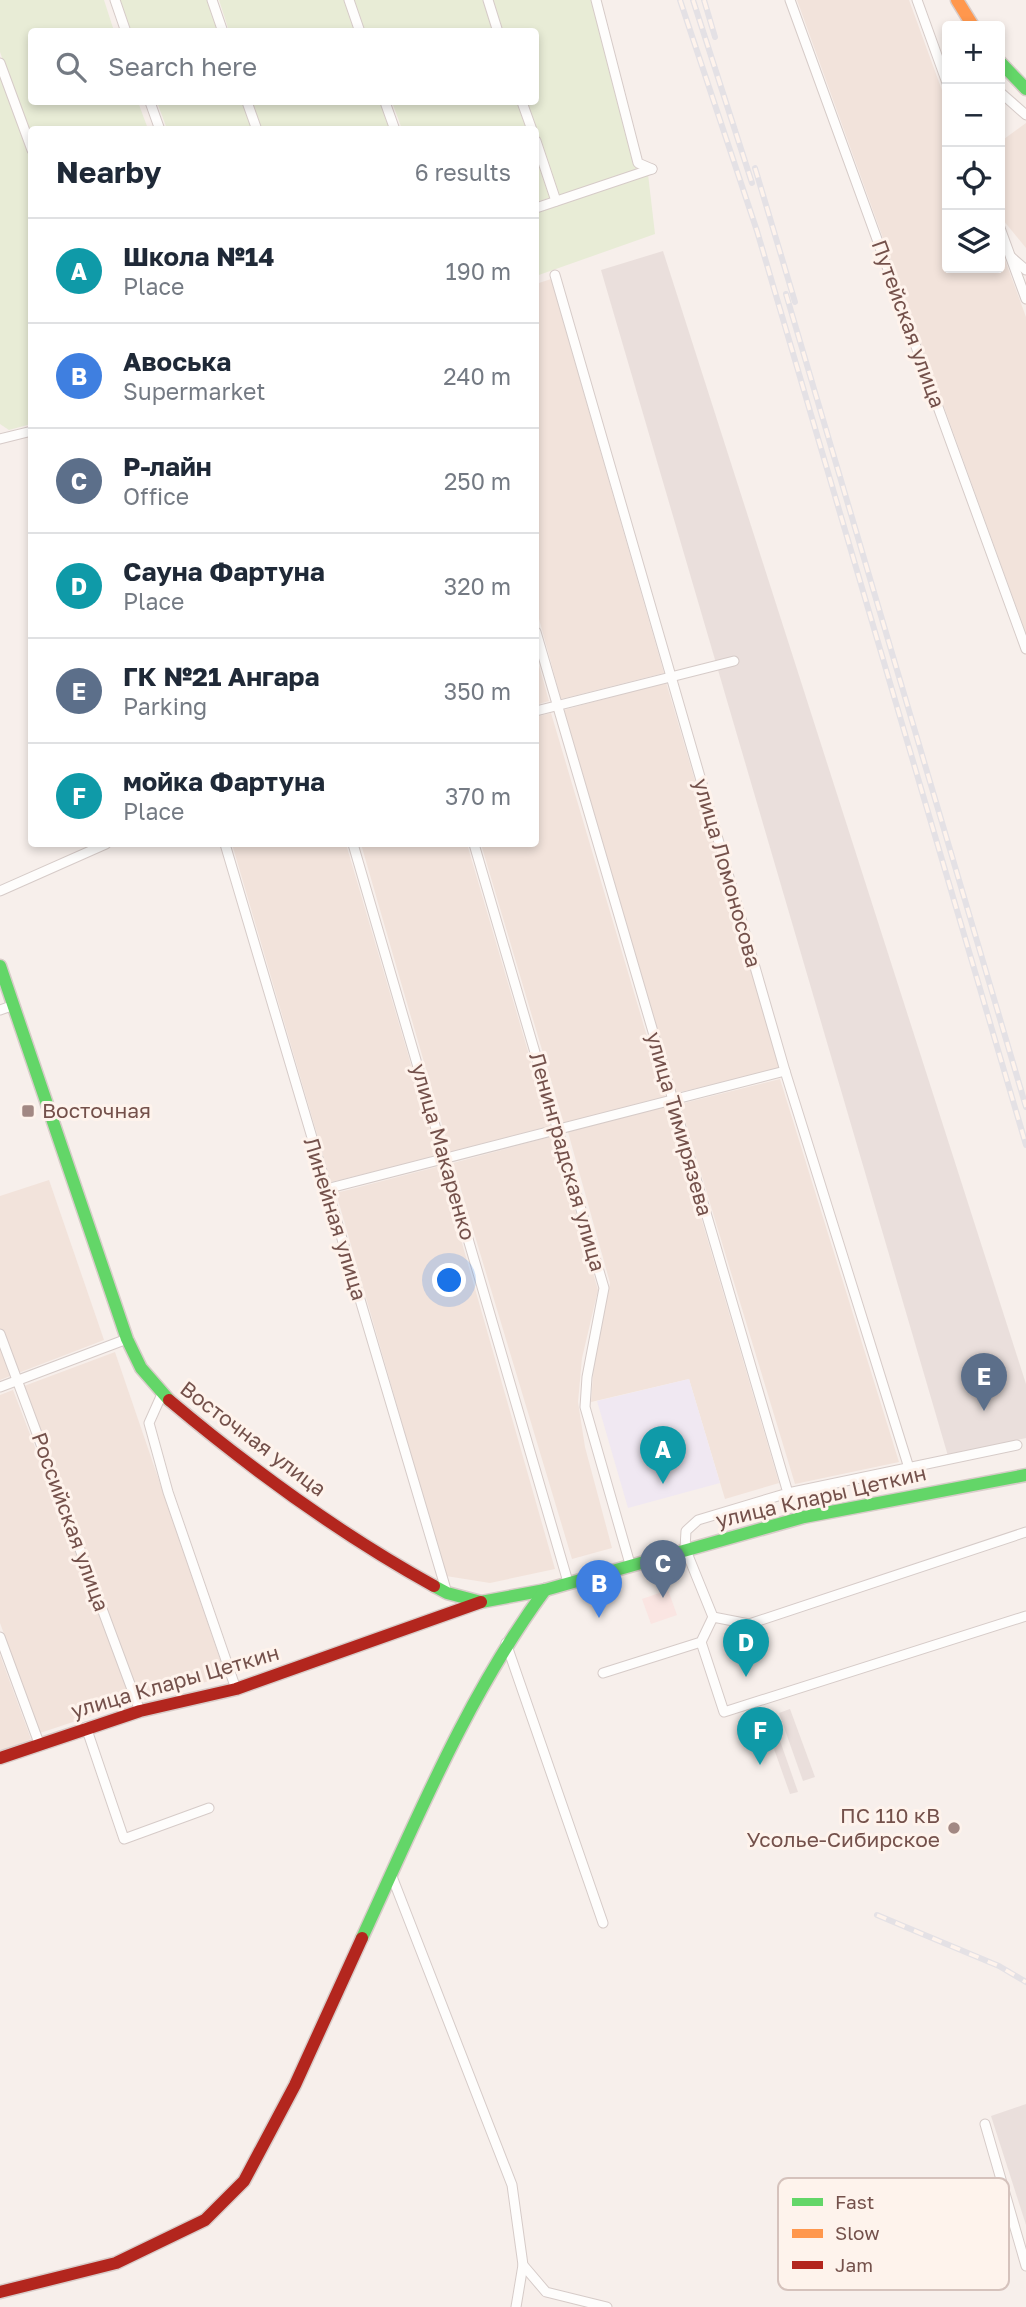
<!DOCTYPE html>
<html lang="en">
<head>
<meta charset="utf-8">
<style>
  body { margin:0; font-family:"Golos Text",sans-serif; background:#f6f6f7; color:#1f2937 }
  .controls { position:absolute; right:21px; top:21px; display:grid; overflow:hidden; border-radius:7px; box-shadow:0 4px 10px #0003 }
  .controls button { width:63px; height:63px; display:grid; place-items:center; padding:0; border:0; border-bottom:2px solid #e0e1e3; background:#fff; color:#1f2937; font:35px sans-serif }
  .you { position:absolute; left:450px; top:1281px; width:24px; height:24px; margin:-18px; border:5px solid #fff; border-radius:50%; background:#1a73e8; box-shadow:0 0 0 10px #1a73e833 }
  .badge { display:grid; place-items:center; width:46px; height:46px; border-radius:50%; background:#a28883; color:#fff; font-size:23px; font-weight:700 }
  .pin { position:absolute; translate:-50% -58px; filter:drop-shadow(0 2px 4px #0008) }
  .pin::after { content:''; position:absolute; top:37px; width:24px; height:21px; background:inherit; clip-path:polygon(0 0,100% 0,50% 100%) }
  .list { margin:0; padding:0; list-style:none }
  h2 { display:flex; justify-content:space-between; align-items:center; height:91px; margin:0; padding:0 28px; font-size:30px }
  h2 small { font-size:23px; font-weight:400; color:#747a83 }
  .list li { display:grid; grid-template-columns:46px 1fr auto; gap:21px; align-items:center; box-sizing:border-box; height:105px; padding:0 28px; border-top:2px solid #e0e1e3 }
  .list b { display:block; font-size:26px; white-space:nowrap }
  .list p { margin:0; font-size:23px; white-space:nowrap; color:#747a83 }
  .list em { font-size:23px; font-style:normal; color:#747a83 }
  .icon { flex:none; width:38px; height:38px; fill:none; stroke:currentColor; stroke-width:2; stroke-linecap:round; stroke-linejoin:round }
  .map { position:relative; flex:none; width:1026px; height:2307px; overflow:hidden }
  .search { position:absolute; background:#fff; box-shadow:0 4px 10px #0003; left:28px; top:28px; width:511px; height:77px; display:flex; align-items:center; gap:18px; box-sizing:border-box; padding:0 24px; border-radius:7px; color:#747a83; font-size:26px }
  .panel { position:absolute; background:#fff; box-shadow:0 4px 10px #0003; left:28px; top:126px; width:511px; height:721px; border-radius:7px }
  .map>svg:first-child { display:block }
  .residential { fill:#f2e3db }
  .commercial { fill:#fae5e2 }
  .industrial { fill:#eadfdc }
  .education { fill:#f0e8f2 }
  .green { fill:#e8ecd6 }
  .lines { fill:none; stroke-linecap:round; stroke-linejoin:round }
  .street-casing { stroke:#d6cbc8; stroke-width:11 }
  .fast-casing { stroke:#d8ccc9; stroke-width:15 }
  .slow-casing { stroke:#d8ccc9; stroke-width:15 }
  .jam-casing { stroke:#d8ccc9; stroke-width:15 }
  .street { stroke:#fefdfc; stroke-width:9 }
  .fast { stroke:#63d668; stroke-width:12 }
  .slow { stroke:#ff974d; stroke-width:12 }
  .jam { stroke:#b3261e; stroke-width:12 }
  .rail-casing { stroke:#e4e1e5; stroke-width:6 }
  .rail { stroke:#fef3ec; stroke-width:3.5; stroke-dasharray:10; stroke-linecap:butt }
  .poi-dot { fill:#a28883; stroke:#fef3ec; stroke-width:2.5 }
  .labels { text-anchor:middle; stroke-width:6; stroke-linejoin:round; paint-order:stroke }
  .street-label { font-size:21px; fill:#74514b; stroke:#fef3ec }
  .poi-label { font-size:21px; fill:#74514b; stroke:#fef3ec; text-anchor:start }
  .key { fill:#fef3ec; stroke:#d5c2bc; stroke-width:2 }
  .key-label { font-size:19px; fill:#74514b }
</style>
</head>
<body>
<div class="map">
<svg width="1026" height="2307" viewBox="0 0 1026 2307">
  <rect width="100%" height="100%" fill="#f7efeb"/>
  <!-- residential -->
  <g class="residential">
    <polygon points="797,0 909,0 947,104 947,268 1000,268 1000,246 1026,317 1026,634"/>
    <polygon points="1026,123 1026,248 1003,220 1000,211 1000,142"/>
    <polygon points="551,279 664,673 561,699 536,608 536,284"/>
    <polygon points="536,655 549,701 536,705"/>
    <polygon points="666,682 780,1069 676,1093 564,710"/>
    <polygon points="551,713 665,1097 564,1124 481,844 536,844 536,717"/>
    <polygon points="232,844 346,844 438,1156 331,1182"/>
    <polygon points="361,844 467,844 550,1126 450,1152"/>
    <polygon points="780,1079 899,1462 795,1484 680,1104"/>
    <polygon points="668,1105 779,1483 725,1499 689,1379 591,1402 594,1363 610,1283 568,1132"/>
    <polygon points="554,1136 598,1290 582,1358 578,1402 585,1447 612,1548 572,1559 453,1163"/>
    <polygon points="440,1166 555,1569 490,1583 446,1576 336,1193"/>
    <polygon points="49,1180 104,1340 0,1380 0,1196"/>
    <polygon points="115,1352 226,1676 141,1701 24,1386"/>
    <polygon points="13,1390 133,1702 40,1733 0,1623 0,1395"/>
    <polygon points="0,1655 31,1739 0,1752"/>
  </g>
  <!-- commercial -->
  <polygon class="commercial" points="668,1590 677,1615 651,1624 642,1599"/>
  <!-- industrial -->
  <g class="industrial">
    <polygon points="663,251 1026,1384 1026,1438 948,1456 601,270"/>
    <polygon points="790,1709 815,1777 803,1781 779,1713"/>
    <polygon points="771,1715 798,1792 790,1794 763,1718"/>
    <polygon points="1026,2104 1026,2225 991,2116"/>
  </g>
  <!-- education -->
  <polygon class="education" points="689,1379 720,1483 628,1508 597,1401"/>
  <!-- green -->
  <g class="green">
    <polygon points="0,0 104,0 114,31 32,32 32,102 138,102 148,129 32,130 31,138 0,52"/>
    <polygon points="120,0 208,0 219,31 131,31"/>
    <polygon points="219,0 346,0 357,31 229,31"/>
    <polygon points="354,0 485,0 496,31 365,31"/>
    <polygon points="492,0 591,0 637,170 558,196 526,102 536,102 536,32 502,31"/>
    <polygon points="0,71 32,158 31,424 9,430 0,424"/>
    <polygon points="157,102 243,102 252,129 167,129"/>
    <polygon points="252,102 382,102 392,129 262,129"/>
    <polygon points="392,102 519,102 529,129 402,129"/>
    <polygon points="536,149 552,197 536,202"/>
    <polygon points="648,174 655,234 536,276 536,211"/>
  </g>
  <g class="lines">
    <defs>
      <g id="street">
        <polyline points="115,0 126,32"/>
        <polyline points="212,0 223,32"/>
        <polyline points="349,0 360,32"/>
        <polyline points="488,0 498,32"/>
        <polyline points="596,0 638,163 652,169"/>
        <polyline points="790,0 1026,649"/>
        <polyline points="917,0 947,83"/>
        <polyline points="0,63 32,150"/>
        <polyline points="1000,92 1026,115"/>
        <polyline points="150,102 160,130"/>
        <polyline points="247,102 257,130"/>
        <polyline points="385,102 395,130"/>
        <polyline points="522,102 532,130"/>
        <polyline points="536,141 556,201"/>
        <polyline points="536,208 652,169"/>
        <polyline points="1000,228 1026,299"/>
        <polyline points="1011,257 1026,270"/>
        <polyline points="555,275 785,1071 909,1468"/>
        <polyline points="0,439 32,431"/>
        <polyline points="536,632 788,1493 698,1520 686,1531 685,1548 713,1617"/>
        <polyline points="536,711 734,661"/>
        <polyline points="225,844 447,1593"/>
        <polyline points="353,844 568,1582"/>
        <polyline points="474,844 604,1288 587,1377 585,1407 630,1564"/>
        <polyline points="0,891 106,844"/>
        <polyline points="0,1010 14,1005"/>
        <polyline points="326,1189 785,1071"/>
        <polyline points="0,1334 140,1711"/>
        <polyline points="0,1387 127,1339"/>
        <polyline points="162,1394 149,1423 168,1492 236,1689"/>
        <polyline points="788,1493 1017,1445"/>
        <polyline points="0,1637 39,1743"/>
        <polyline points="701,1642 724,1712 1026,1616"/>
        <polyline points="506,1643 603,1923"/>
        <polyline points="603,1673 701,1642 713,1617 749,1624 1026,1532"/>
        <polyline points="86,1727 124,1839 209,1808"/>
        <polyline points="391,1874 512,2185 523,2265 546,2292 607,2307"/>
        <polyline points="985,2124 1026,2266"/>
        <polyline points="516,2307 523,2265"/>
      </g>
      <g id="fast">
        <polyline points="1000,62 1026,89"/>
        <polyline points="0,966 127,1339 141,1368 169,1400"/>
        <polyline points="434,1586 447,1593 481,1602 545,1590 804,1517 1026,1475"/>
        <path d="M 362,1938 C 417,1819 467,1696 545,1590"/>
      </g>
      <polyline id="slow" points="957,0 973,26"/>
      <g id="jam">
        <path d="M 169,1400 C 251,1469 340,1534 434,1586"/>
        <polyline points="0,1758 140,1711 236,1689 481,1602"/>
        <polyline points="0,2292 116,2263 205,2220 244,2181 295,2085 362,1938"/>
      </g>
    </defs>
    <!-- street casing -->
    <use href="#street" class="street-casing"/>
    <!-- fast casing -->
    <use href="#fast" class="fast-casing"/>
    <!-- slow casing -->
    <use href="#slow" class="slow-casing"/>
    <!-- jam casing -->
    <use href="#jam" class="jam-casing"/>
    <!-- street -->
    <use href="#street" class="street"/>
    <!-- fast -->
    <use href="#fast" class="fast"/>
    <!-- slow -->
    <use href="#slow" class="slow"/>
    <!-- jam -->
    <use href="#jam" class="jam"/>
    <defs>
      <g id="rail">
        <polyline points="680,0 757,231 1026,1145"/>
        <polyline points="693,0 752,183"/>
        <polyline points="704,0 715,37"/>
        <polyline points="755,168 795,302"/>
        <polyline points="786,294 1026,1107"/>
        <polyline points="877,1915 999,1966 1026,1982"/>
      </g>
    </defs>
    <!-- rail casing -->
    <use href="#rail" class="rail-casing"/>
    <!-- rail -->
    <use href="#rail" class="rail"/>
  </g>
  <!-- markers -->
  <g class="poi-dot">
    <rect x="21" y="1104" width="14" height="14" rx="3.5"/>
    <circle cx="954" cy="1828" r="7"/>
  </g>
  <g class="labels">
    <!-- street labels -->
    <g class="street-label">
      <text transform="translate(908 324) rotate(70)" y="7">Путейская улица</text>
      <text transform="translate(727 873) rotate(74)" y="7">улица Ломоносова</text>
      <text transform="translate(679 1124) rotate(74)" y="7">улица Тимирязева</text>
      <text transform="translate(443 1152) rotate(74)" y="7">улица Макаренко</text>
      <text transform="translate(567 1162) rotate(74)" y="7">Ленинградская улица</text>
      <text transform="translate(335 1219) rotate(73)" y="7">Линейная улица</text>
      <text transform="translate(253 1439) rotate(37)" y="7">Восточная улица</text>
      <text transform="translate(821 1497) rotate(-13)" y="7">улица Клары Цеткин</text>
      <text transform="translate(70 1522) rotate(70)" y="7">Российская улица</text>
      <text transform="translate(175 1682) rotate(-16)" y="7">улица Клары Цеткин</text>
    </g>
    <!-- poi labels -->
    <g class="poi-label">
      <text x="42" y="1118">Восточная</text>
      <text x="940" y="1823" text-anchor="end">ПС 110 кВ<tspan x="940" dy="24">Усолье-Сибирское</tspan></text>
    </g>
  </g>
  <!-- legend -->
  <rect x="778" y="2178" width="231" height="112" rx="10" class="key"/>
  <rect x="792" y="2198" width="31" height="8" fill="#63d668"/>
  <rect x="792" y="2229" width="31" height="9" fill="#ff974d"/>
  <rect x="792" y="2261" width="31" height="8" fill="#b3261e"/>
  <g class="key-label">
    <text x="835" y="2209">Fast</text>
    <text x="835" y="2240">Slow</text>
    <text x="835" y="2272">Jam</text>
  </g>
</svg>
<div class="controls">
<button>+</button>
<button>−</button>
<button><svg class="icon" aria-label="locate" viewBox="0 0 24 24"><circle cx="12" cy="12" r="6"/><path d="M12 2v4M12 18v4M2 12h4M18 12h4"/></svg></button>
<button><svg class="icon" aria-label="layers" viewBox="0 0 24 24"><path d="M12 4l9 5-9 5-9-5zM3 14l9 5 9-5"/></svg></button>
</div>
<div class="you"></div>
<div class="pin badge" style="left:663px;top:1484px;background:#0f9aa8">A</div>
<div class="pin badge" style="left:599px;top:1618px;background:#3f7fe0">B</div>
<div class="pin badge" style="left:663px;top:1598px;background:#5c6f8a">C</div>
<div class="pin badge" style="left:746px;top:1677px;background:#0f9aa8">D</div>
<div class="pin badge" style="left:984px;top:1411px;background:#5c6f8a">E</div>
<div class="pin badge" style="left:760px;top:1765px;background:#0f9aa8">F</div>
<div class="search"><svg class="icon" aria-label="search" viewBox="0 0 24 24"><circle cx="10" cy="10" r="6"/><path d="M15 15l6 6"/></svg>Search here</div>
<section class="panel">
<h2>Nearby<small>6 results</small></h2>
<ul class="list">
<li><span class="badge" style="background:#0f9aa8">A</span><div><b>Школа №14</b><p>Place</p></div><em>190 m</em></li>
<li><span class="badge" style="background:#3f7fe0">B</span><div><b>Авоська</b><p>Supermarket</p></div><em>240 m</em></li>
<li><span class="badge" style="background:#5c6f8a">C</span><div><b>Р-лайн</b><p>Office</p></div><em>250 m</em></li>
<li><span class="badge" style="background:#0f9aa8">D</span><div><b>Сауна Фартуна</b><p>Place</p></div><em>320 m</em></li>
<li><span class="badge" style="background:#5c6f8a">E</span><div><b>ГК №21 Ангара</b><p>Parking</p></div><em>350 m</em></li>
<li><span class="badge" style="background:#0f9aa8">F</span><div><b>мойка Фартуна</b><p>Place</p></div><em>370 m</em></li>
</ul>
</section>
</div>
</body>
</html>
